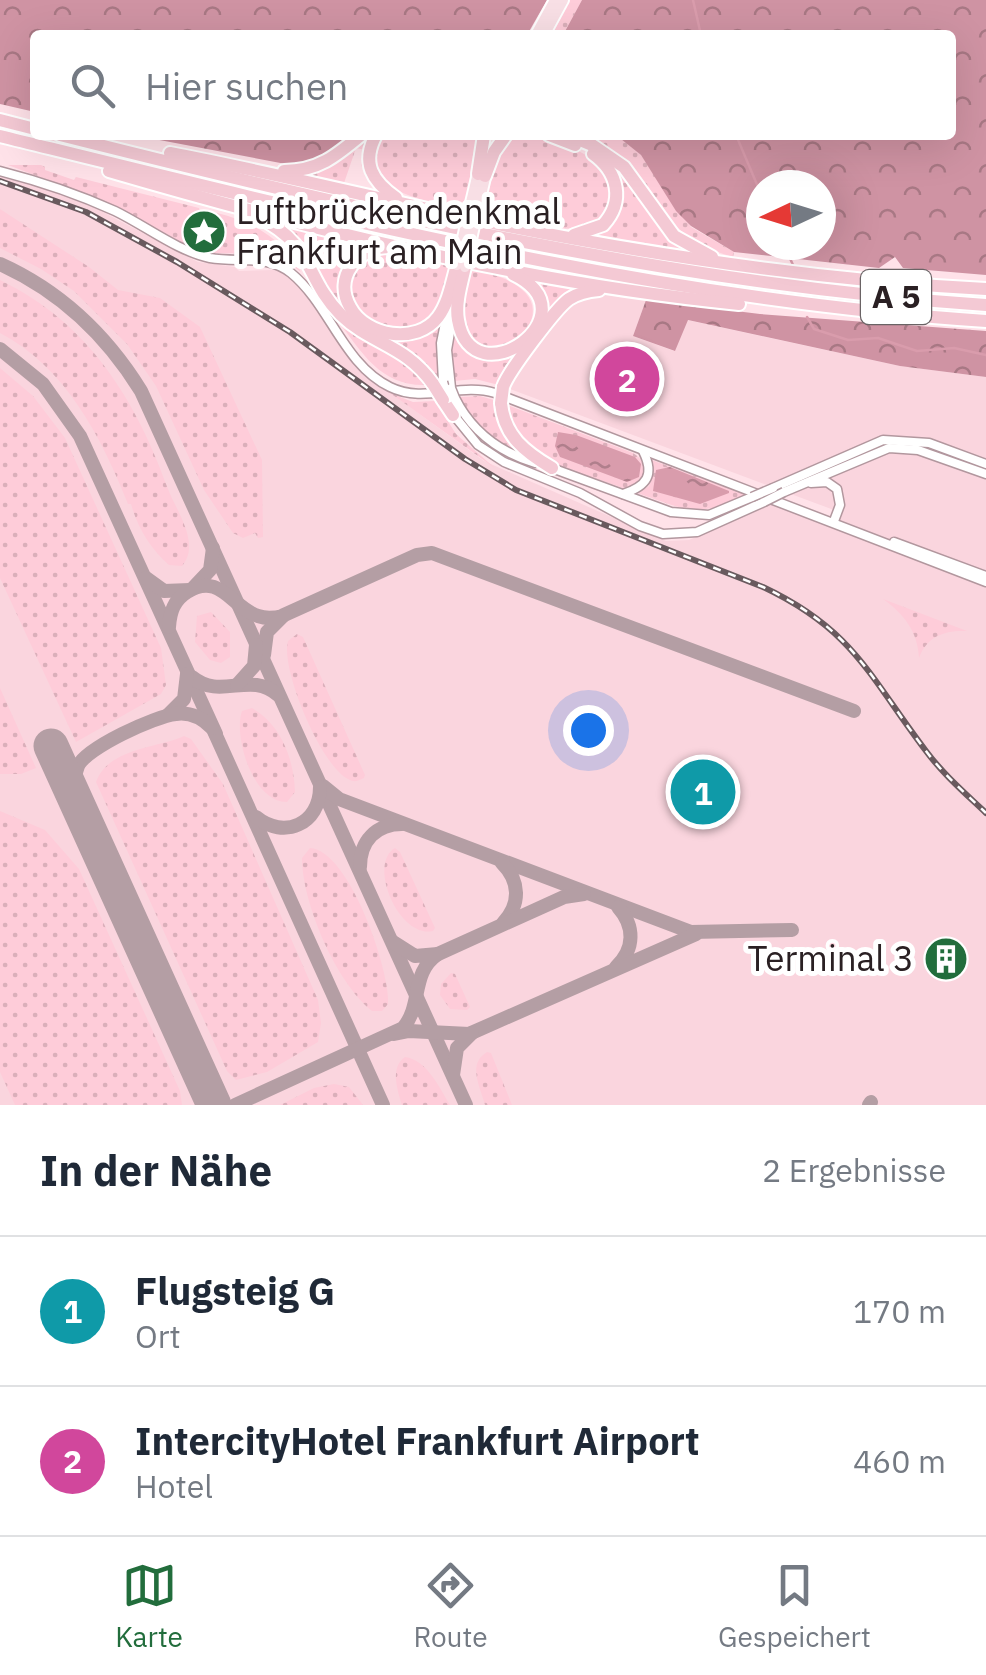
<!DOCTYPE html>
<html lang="de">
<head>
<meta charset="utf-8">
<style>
  body { margin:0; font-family:"IBM Plex Sans",sans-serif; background:#f2f2f3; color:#1f2937 }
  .compass { position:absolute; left:746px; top:170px; width:90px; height:90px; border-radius:50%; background:#fff; box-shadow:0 10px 40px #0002; rotate:266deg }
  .you { position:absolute; left:588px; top:730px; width:35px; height:35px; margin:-25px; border:8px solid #fff; border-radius:50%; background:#1a73e8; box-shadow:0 0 0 15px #1a73e833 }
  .badge { display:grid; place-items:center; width:65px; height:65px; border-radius:50%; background:#226d3c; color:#fff; font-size:32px; font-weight:700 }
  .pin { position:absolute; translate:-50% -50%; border:5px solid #fff; box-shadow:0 2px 10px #0006 }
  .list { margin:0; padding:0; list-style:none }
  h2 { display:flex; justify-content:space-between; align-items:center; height:130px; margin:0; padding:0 40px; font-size:42px }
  h2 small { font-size:32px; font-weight:400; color:#747a83 }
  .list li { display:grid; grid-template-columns:65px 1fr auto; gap:30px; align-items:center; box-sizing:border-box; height:150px; padding:0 40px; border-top:2px solid #e0e1e3 }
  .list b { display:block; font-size:38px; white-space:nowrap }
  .list p { margin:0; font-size:32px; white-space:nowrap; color:#747a83 }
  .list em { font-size:32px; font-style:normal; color:#747a83 }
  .icon { flex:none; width:55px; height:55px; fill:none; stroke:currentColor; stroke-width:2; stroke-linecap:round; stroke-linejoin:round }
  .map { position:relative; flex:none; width:986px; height:1105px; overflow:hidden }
  .search { position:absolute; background:#fff; box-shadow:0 10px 40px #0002; left:30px; right:30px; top:30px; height:110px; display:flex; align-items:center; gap:25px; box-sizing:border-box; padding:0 35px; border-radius:10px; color:#747a83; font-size:38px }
  .sheet { height:430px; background:#fff }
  nav { display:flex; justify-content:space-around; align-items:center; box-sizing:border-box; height:140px; border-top:2px solid #e0e1e3; background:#fff; font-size:28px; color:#747a83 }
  nav a { display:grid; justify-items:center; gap:5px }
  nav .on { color:#226d3c }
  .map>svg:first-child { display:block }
  .built { fill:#fad5de }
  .grass { fill:url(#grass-dots) }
  .forest { fill:url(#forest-crowns); fill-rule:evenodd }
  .water { fill:url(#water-ripples) }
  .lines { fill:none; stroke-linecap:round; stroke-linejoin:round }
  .stream { stroke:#d99cac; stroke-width:2.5 }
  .taxiway { stroke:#b49ea4; stroke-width:14 }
  .runway { stroke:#b49ea4; stroke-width:35 }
  .minor-casing { stroke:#b2979e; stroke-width:11 }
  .major-casing { stroke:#fff; stroke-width:14 }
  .highway-casing { stroke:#fff; stroke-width:16 }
  .minor { stroke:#fff; stroke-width:8 }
  .major { stroke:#f8dfe5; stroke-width:10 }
  .highway { stroke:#f4c9d4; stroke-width:12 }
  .rail-casing { stroke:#695a5e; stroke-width:6 }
  .rail { stroke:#fff; stroke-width:2.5; stroke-dasharray:8; stroke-linecap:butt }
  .minor-bridge-casing { stroke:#b2979e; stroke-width:11; stroke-linecap:butt }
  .major-bridge-casing { stroke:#fff; stroke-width:14; stroke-linecap:butt }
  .highway-bridge-casing { stroke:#fff; stroke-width:16; stroke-linecap:butt }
  .minor-bridge { stroke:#fff; stroke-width:8 }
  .major-bridge { stroke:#f8dfe5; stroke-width:10 }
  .highway-bridge { stroke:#f4c9d4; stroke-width:12 }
  .labels { text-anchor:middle; stroke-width:10; stroke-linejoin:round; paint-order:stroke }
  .shield { fill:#fff; stroke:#6a6365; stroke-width:2.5 }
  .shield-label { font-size:32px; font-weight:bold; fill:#2a2023 }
  .poi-label { font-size:35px; fill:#2a2023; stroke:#fff; text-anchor:start }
</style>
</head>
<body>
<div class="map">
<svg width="986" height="1105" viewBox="0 0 986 1105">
  <defs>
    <pattern id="grass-dots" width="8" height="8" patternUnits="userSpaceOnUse" patternTransform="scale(2.5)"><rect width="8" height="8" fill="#feccd9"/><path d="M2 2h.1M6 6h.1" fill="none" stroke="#daafba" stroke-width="1.8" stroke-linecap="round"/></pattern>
    <pattern id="forest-crowns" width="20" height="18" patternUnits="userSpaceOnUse" patternTransform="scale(2.5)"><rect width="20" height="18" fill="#cf93a3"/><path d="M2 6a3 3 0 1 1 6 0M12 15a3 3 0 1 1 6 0" fill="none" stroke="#a87884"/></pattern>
    <pattern id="water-ripples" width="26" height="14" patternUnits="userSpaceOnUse" patternTransform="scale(2.5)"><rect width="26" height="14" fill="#d99cac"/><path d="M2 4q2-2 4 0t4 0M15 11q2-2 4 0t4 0" fill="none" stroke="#b07f8c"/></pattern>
  </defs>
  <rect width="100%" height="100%" fill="#ffe2e9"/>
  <!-- built -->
  <polygon class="built" points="0,175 78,199 198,262 235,267 239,271 274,270 284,273 298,285 356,365 370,378 484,461 666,541 689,540 775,503 837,528 842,513 507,388 511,377 557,316 573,302 588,295 602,294 646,300 633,336 674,351 687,320 900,366 986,377 986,1105 0,1105"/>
  <!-- grass -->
  <g class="grass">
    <polygon points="568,0 582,0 563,35 549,35"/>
    <polygon points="365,135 373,135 371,183 361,165 365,150 356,148 343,186 294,175 329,167"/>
    <path d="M 382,135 L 478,135 L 464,209 C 426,201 353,192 382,135 Z"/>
    <path d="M 515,135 C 540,135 576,146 596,162 C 620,182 612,222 580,227 C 549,233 511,219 480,213 C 487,187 492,152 515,135 Z"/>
    <path d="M 584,135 L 616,135 L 629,144 L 641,155 L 691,227 L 734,252 L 733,257 C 713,251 694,243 678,228 C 638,189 643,162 584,135 Z"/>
    <path d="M 609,160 L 631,183 L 666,234 L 708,259 L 591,237 C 631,214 618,198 609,160 Z"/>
    <path d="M 8,165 L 41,165 L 45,167 L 45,170 L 74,180 L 76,177 L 199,208 L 203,219 L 210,222 L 217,213 C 253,222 283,239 301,272 C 269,246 244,257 206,252 L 205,244 L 197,242 L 190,247 L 116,206 Z"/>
    <polygon points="0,209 89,267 118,290 160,298 200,327 262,460 263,537 258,538 255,533 243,538 233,533 204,490 156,386 127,344 74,291 41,269 0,248"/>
    <polygon points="277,222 379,245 352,258 347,307 394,337 442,316 437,349 440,383 415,355 344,312 326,287 306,246"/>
    <path d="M 386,252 L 452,264 C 448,281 445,301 433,316 C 412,342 368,328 353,302 C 349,295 350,286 349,279 L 362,260 Z"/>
    <path d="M 468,267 C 506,276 559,295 518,341 C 451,364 463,310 468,267 Z"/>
    <path d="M 0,280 C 89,323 136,400 168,489 C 177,512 201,544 182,566 L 169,565 C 151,549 138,529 131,504 L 128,504 C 101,436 65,367 0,333 Z"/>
    <polygon points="527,280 589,288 550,316"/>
    <path d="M 338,321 L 410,368 L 425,385 C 381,386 362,353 338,321 Z"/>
    <polygon points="454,323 465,345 513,357 505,366 499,385 475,379 454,381 450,353"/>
    <polygon points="0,368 33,396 65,438 161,648 166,685 161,694 76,742 0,578"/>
    <polygon points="390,393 413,402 435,401 456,434 496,469"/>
    <path d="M 480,396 L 497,401 L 502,429 L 521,454 C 494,442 472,425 460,397 Z"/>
    <path d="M 505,404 L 633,453 C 647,462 647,469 641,483 L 626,489 C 576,470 519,463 505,404 Z"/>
    <path d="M 649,459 L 747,495 C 697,519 687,510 637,493 L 649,486 L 653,470 Z"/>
    <path d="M 883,599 L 967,631 C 945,630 927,636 919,658 C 918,632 904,614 883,599 Z"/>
    <polygon points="211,612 230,632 230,657 221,663 210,660 195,642 197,616"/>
    <path d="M 297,634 L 303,637 L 365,775 L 364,778 C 357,781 355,783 348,779 C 321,766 280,668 288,641 Z"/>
    <polygon points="0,688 36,768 21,774 0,774"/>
    <path d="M 252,708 C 282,725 294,761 295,792 L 287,802 C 253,803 233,736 242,711 Z"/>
    <path d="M 184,736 L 191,739 L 223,784 L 318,1000 L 321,1023 L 318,1042 L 267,1072 L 236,1080 L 227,1071 L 96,782 C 108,748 158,748 184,736 Z"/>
    <polygon points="0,811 45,830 79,869 180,1091 182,1105 15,1105 0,1072"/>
    <path d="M 310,848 C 349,850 390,970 388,1004 L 382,1011 L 372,1011 C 336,983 302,903 302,858 Z"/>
    <path d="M 395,848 L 400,852 L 435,928 L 433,931 C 399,939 367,864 395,848 Z"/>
    <polygon points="451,973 455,974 470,1007 467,1010 450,1009 440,995 441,984"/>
    <path d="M 487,1052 L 491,1053 L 512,1105 L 485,1105 C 480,1086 467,1064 487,1052 Z"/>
    <path d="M 405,1057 C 427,1060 439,1087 450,1105 L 402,1105 C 397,1089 390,1067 405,1057 Z"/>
    <polygon points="334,1084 349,1087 363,1105 280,1105 314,1088"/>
  </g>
  <!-- forest -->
  <g class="forest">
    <polygon points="0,0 547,0 527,35 35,35 35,112 0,104"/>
    <path d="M 582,0 L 986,0 L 986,275 L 903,268 L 895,257 L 879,268 L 734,252 L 691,226 L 676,211 L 641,155 L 616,135 L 951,135 L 951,35 L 563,35 ZM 761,185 L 821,185 L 821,245 L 761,245 Z"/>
    <polygon points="133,135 349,135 319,160 291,165"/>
    <polygon points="646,300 760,314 986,331 986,377 900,366 688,320 675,351 633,336"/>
  </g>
  <!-- water -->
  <g class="water">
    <polygon points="558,432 576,435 635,457 641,464 639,477 627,482 560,457 555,446"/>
    <polygon points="670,467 729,491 729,493 700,504 653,491 656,470"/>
  </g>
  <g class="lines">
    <!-- stream -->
    <g class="stream">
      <polyline points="693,0 701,35"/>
      <polyline points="736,135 761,194"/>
      <polyline points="784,245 793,265"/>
      <polyline points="807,317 814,329 848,340 878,338 917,351 954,348 986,355"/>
    </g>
    <!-- taxiway -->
    <g class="taxiway">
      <path d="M 0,264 C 60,291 107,336 141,391 L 466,1105"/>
      <polyline points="0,349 43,384 80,436 216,734"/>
      <polyline points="146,578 164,591 190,590"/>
      <polyline points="193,588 210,570 213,548"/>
      <path d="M 169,627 C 170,612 174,600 187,592 C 220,571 232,608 258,616 C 267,619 274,618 283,616"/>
      <polyline points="264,655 267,632 284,615 417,555 432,553 854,711"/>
      <path d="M 192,677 C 221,701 250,670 278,695"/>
      <polyline points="237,685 254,666 256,645"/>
      <polyline points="168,715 184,699 187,674"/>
      <polyline points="213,729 383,1105"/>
      <polyline points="323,786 339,799 691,932 792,930"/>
      <path d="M 79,806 C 75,793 72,780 78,766 C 86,748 155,716 176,714 C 190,712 202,718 212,728"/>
      <path d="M 256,817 C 284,840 320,824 320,787"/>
      <path d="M 502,863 C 520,881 521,904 503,923"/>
      <path d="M 360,867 C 360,841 376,824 402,824"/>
      <polyline points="438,954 564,897 584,894"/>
      <path d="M 616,967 C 635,949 635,926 618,907"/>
      <polyline points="394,1034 409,1031 469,1034 696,934"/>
      <polyline points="453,1075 457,1048 472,1033"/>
      <path d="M 235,1105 L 403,1028 C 423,1005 410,973 438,954 L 415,956 L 393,942"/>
      <polyline points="869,1105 871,1102"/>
    </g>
    <!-- runway -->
    <polyline class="runway" points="51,746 214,1105"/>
    <defs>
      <g id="minor">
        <path d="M 0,171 C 39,181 78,194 115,211 C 146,226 177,251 210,258 C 238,263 267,254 291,273 C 330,305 343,364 390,387 C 424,404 460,382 495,393 L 986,582"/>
        <polyline points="443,382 441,343 448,308"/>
        <polyline points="451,388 447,350 453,315"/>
        <path d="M 455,398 C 472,432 499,452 535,463"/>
        <polyline points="452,413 478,445 504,462 580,493 640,526 663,534 697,532 764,502"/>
        <polyline points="549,467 671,512 709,515 752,497"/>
        <polyline points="811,483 827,482 837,489 840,505 834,521"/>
        <polyline points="773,488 883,440 929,443 986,464"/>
        <polyline points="784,492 889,448 918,450 986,474"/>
        <path d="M 623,494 C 647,486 655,475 643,451"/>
        <polyline points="894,542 986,576"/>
      </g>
      <g id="major">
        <polyline points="536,35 555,0"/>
        <polyline points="544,35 563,0"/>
        <polyline points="469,211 479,169"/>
        <polyline points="477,212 487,169"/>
      </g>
      <g id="highway">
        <polyline points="0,120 35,129"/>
        <path d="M 60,135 C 365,212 672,284 986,305"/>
        <path d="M 376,135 C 361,163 372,181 396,198"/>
        <polyline points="549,135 575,145"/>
        <polyline points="568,135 592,145 624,167 674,236 712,257"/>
        <path d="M 0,136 C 326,216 650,299 986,321"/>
        <path d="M 170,153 C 275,173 378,199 482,221 C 648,255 817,280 986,289"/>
        <path d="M 109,171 C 314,231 526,283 739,304"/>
        <path d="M 284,171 C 318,171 336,156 361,135"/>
        <polyline points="478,174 484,135"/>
        <polyline points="485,176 494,152 506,135"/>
        <path d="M 258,217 C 315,245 304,278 341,315 C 371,344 406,345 433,384"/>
        <path d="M 574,235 L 603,225 C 625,201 618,172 593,154"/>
        <path d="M 389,247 C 358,247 333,277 350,307 C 366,337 417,345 438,317 C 449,302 452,282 457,265"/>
        <path d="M 465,267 C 461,284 455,303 458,320 C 472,402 597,314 513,274"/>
        <path d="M 503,387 C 508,372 556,308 569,299 C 578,293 588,291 599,290"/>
        <polyline points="443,400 453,415"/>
        <path d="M 501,403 C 504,436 525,452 552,468"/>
      </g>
    </defs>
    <!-- minor casing -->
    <use href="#minor" class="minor-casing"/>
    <!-- major casing -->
    <use href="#major" class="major-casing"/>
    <!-- highway casing -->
    <use href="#highway" class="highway-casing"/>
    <!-- minor -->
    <use href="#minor" class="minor"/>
    <!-- major -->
    <use href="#major" class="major"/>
    <!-- highway -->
    <use href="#highway" class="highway"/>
    <defs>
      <path id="rail" d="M 0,181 L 86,212 L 177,262 L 290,332 L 465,459 L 516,490 L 763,587 C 854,630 869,676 926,751 C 943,774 965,793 986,813"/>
    </defs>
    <!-- rail casing -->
    <use href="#rail" class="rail-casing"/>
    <!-- rail -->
    <use href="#rail" class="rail"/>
    <defs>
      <g id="minor-bridge">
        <polyline points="443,382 448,399"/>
        <polyline points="451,388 455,398"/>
        <polyline points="752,497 773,488"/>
        <polyline points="764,502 784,492"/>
      </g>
      <g id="major-bridge">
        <polyline points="457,265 469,211"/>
        <polyline points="465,267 477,212"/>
      </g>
      <g id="highway-bridge">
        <polyline points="433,384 443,400"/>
        <polyline points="501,403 503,387"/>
      </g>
    </defs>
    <!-- minor-bridge casing -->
    <use href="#minor-bridge" class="minor-bridge-casing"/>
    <!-- major-bridge casing -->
    <use href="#major-bridge" class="major-bridge-casing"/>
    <!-- highway-bridge casing -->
    <use href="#highway-bridge" class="highway-bridge-casing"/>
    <!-- minor-bridge -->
    <use href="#minor-bridge" class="minor-bridge"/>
    <!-- major-bridge -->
    <use href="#major-bridge" class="major-bridge"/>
    <!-- highway-bridge -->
    <use href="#highway-bridge" class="highway-bridge"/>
  </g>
  <!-- icons -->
  <defs>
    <symbol id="sight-disc" viewBox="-11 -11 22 22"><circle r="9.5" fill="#226d3c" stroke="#fff"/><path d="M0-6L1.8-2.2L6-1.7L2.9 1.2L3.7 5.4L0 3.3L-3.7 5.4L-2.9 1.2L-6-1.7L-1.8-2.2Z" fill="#fff"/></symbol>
    <symbol id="building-disc" viewBox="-11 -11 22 22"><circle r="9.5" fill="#226d3c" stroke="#fff"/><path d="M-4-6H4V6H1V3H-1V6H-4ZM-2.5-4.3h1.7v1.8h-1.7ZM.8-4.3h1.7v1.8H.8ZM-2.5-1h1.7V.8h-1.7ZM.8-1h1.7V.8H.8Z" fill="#fff"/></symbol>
  </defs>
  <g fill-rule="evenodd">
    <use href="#sight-disc" x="179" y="207" width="50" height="50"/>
    <use href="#building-disc" x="921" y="934" width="50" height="50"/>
  </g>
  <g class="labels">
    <!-- shield labels -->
    <rect class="shield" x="861" y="270" width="70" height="54" rx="8"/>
    <g class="shield-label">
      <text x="896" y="308">A 5</text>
    </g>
    <!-- poi labels -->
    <g class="poi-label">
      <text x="236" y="224">Luftbrückendenkmal<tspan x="236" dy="40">Frankfurt am Main</tspan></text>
      <text x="914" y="971" text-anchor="end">Terminal 3</text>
    </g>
  </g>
</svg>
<svg class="compass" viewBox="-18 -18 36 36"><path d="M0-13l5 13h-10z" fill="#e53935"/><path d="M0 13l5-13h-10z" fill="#747a83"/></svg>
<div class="you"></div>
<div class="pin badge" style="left:703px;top:792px;background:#0f9aa8">1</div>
<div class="pin badge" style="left:627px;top:379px;background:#d1479c">2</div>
<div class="search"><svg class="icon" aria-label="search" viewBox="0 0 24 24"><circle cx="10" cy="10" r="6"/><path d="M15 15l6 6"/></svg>Hier suchen</div>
</div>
<section class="sheet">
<h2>In der Nähe<small>2 Ergebnisse</small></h2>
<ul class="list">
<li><span class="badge" style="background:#0f9aa8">1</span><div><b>Flugsteig G</b><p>Ort</p></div><em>170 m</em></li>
<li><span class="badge" style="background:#d1479c">2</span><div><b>IntercityHotel Frankfurt Airport</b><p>Hotel</p></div><em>460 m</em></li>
</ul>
</section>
<nav>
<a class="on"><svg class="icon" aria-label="map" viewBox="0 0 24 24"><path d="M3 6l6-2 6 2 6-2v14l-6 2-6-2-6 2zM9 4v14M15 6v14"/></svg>Karte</a>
<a><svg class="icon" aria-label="directions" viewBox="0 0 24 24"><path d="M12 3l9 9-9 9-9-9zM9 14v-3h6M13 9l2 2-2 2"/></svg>Route</a>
<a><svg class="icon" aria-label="saved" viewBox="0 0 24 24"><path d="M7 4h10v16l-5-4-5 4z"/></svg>Gespeichert</a>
</nav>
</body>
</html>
